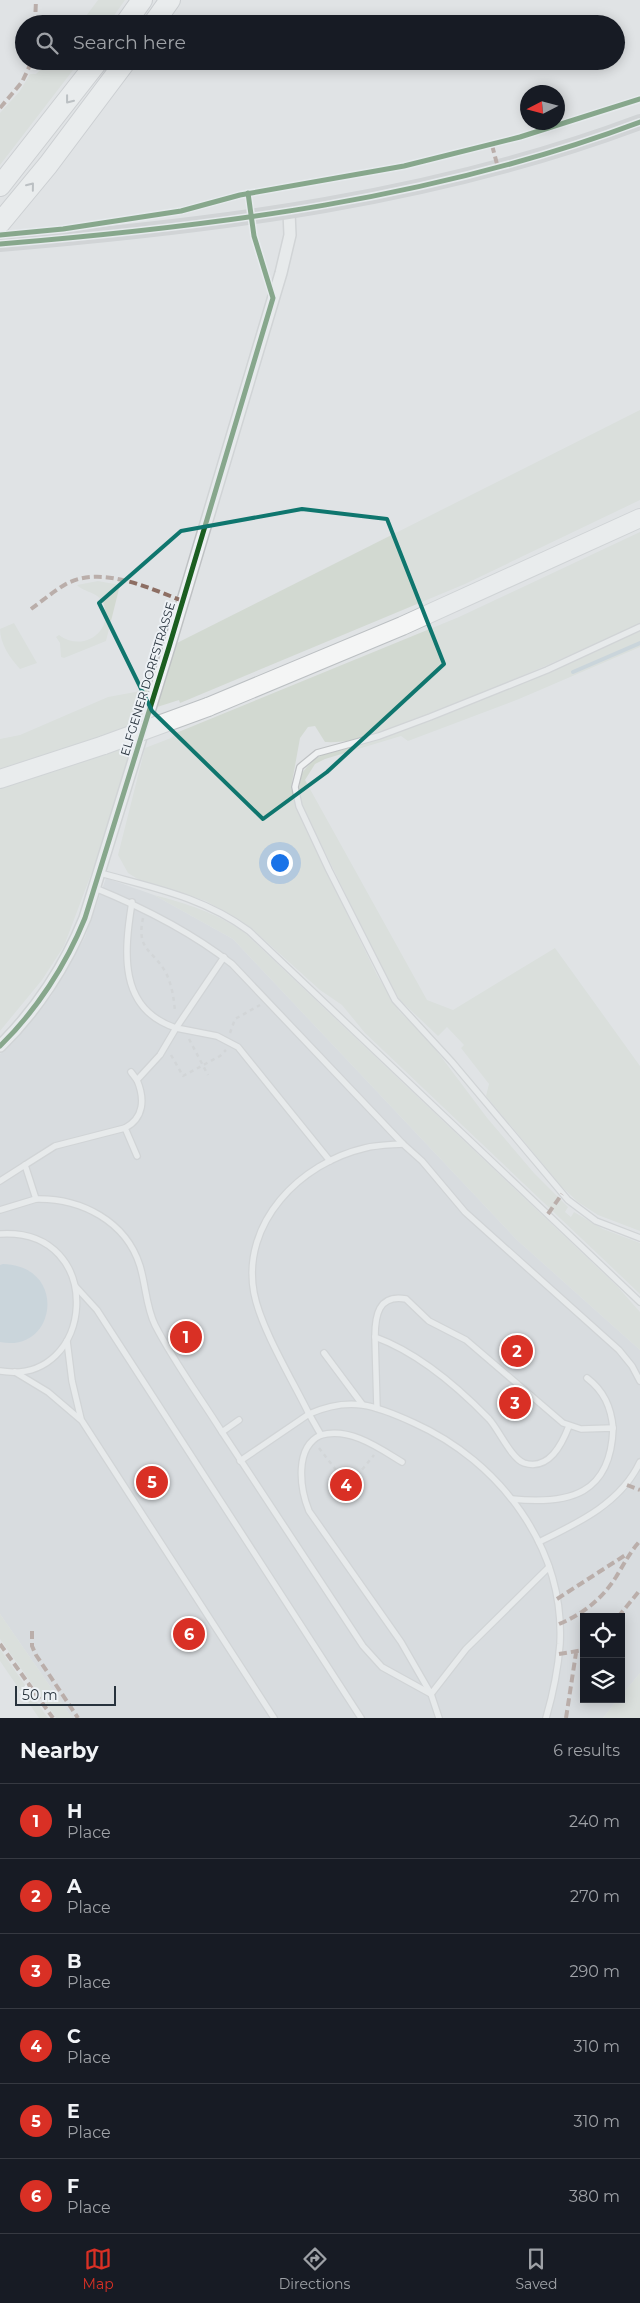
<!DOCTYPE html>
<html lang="en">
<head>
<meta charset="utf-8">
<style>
  body { margin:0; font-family:Montserrat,sans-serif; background:#242831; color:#f1f3f6 }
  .controls { position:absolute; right:15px; bottom:15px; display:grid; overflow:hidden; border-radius:0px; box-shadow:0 2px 12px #0003 }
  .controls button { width:45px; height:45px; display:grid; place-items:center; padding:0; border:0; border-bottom:1px solid #363941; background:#171b24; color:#f1f3f6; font:25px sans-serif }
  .compass { position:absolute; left:520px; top:85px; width:45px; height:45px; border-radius:50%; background:#171b24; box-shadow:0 2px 12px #0003; rotate:264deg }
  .scale { position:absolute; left:15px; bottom:12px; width:101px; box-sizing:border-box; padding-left:5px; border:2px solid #28333d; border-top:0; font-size:14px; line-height:18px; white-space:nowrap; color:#28333d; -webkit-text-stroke:4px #edf1f5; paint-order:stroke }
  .you { position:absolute; left:279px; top:862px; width:18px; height:18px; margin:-12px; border:4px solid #fff; border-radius:50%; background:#1a73e8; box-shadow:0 0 0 8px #1a73e833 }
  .badge { display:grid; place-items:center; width:32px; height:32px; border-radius:50%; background:#d93025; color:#fff; font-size:16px; font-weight:700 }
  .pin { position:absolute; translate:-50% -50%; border:2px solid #fff; box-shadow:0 1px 5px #0006 }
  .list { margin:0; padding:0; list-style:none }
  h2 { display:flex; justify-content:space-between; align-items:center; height:65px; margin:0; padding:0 20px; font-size:21px }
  h2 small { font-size:16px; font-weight:400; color:#9ea1a6 }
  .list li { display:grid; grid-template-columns:32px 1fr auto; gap:15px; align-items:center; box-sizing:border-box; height:75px; padding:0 20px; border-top:1px solid #363941 }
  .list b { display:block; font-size:19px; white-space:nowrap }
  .list p { margin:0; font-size:16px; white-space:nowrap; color:#9ea1a6 }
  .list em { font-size:16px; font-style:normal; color:#9ea1a6 }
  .icon { flex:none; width:28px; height:28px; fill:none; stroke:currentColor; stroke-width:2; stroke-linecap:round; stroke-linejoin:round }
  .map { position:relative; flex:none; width:640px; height:1718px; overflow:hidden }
  .search { position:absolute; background:#171b24; box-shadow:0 2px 12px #0003; left:15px; right:15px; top:15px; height:55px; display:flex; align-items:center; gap:12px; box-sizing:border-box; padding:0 18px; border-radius:28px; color:#9ea1a6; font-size:19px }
  .sheet { height:515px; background:#171b24 }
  nav { display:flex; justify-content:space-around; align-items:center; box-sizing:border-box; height:70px; border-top:1px solid #363941; background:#171b24; font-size:14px; color:#9ea1a6 }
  nav a { display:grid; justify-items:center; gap:2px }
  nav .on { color:#d93025 }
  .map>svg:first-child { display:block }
  .built { fill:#ced3d8 }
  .green { fill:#d2d9d1 }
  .water { fill:#b0c3cf }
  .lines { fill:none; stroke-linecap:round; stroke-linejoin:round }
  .stream { stroke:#b0c3cf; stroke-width:4 }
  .lane-casing { stroke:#bec1c3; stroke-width:8 }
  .street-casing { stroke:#bec1c3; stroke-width:14 }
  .primary-casing { stroke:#bcc0c3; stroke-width:20 }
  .highway-casing { stroke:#b3b6ba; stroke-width:22 }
  .path { stroke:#c1c4c6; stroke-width:2.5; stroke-dasharray:4 4; stroke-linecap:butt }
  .lane { stroke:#eff1f2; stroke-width:5.5 }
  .street { stroke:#eff1f2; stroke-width:11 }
  .secondary { stroke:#bec2c4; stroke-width:16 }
  .primary { stroke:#f4f5f5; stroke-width:18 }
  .highway { stroke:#f4f5f5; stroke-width:20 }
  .primary-bridge-casing { stroke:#bcc0c3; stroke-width:20; stroke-linecap:butt }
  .primary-bridge { stroke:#f4f5f5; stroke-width:18 }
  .quiet { stroke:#8d6e63; stroke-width:4; stroke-dasharray:8 4; stroke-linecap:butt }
  .cycleway-casing { stroke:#edf1f5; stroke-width:8 }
  .cycleway { stroke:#1b5e20; stroke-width:5 }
  .oneway { stroke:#8e9499 }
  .marked { fill:none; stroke:#0f766e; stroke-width:4; stroke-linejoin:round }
  .labels { text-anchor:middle; stroke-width:4; stroke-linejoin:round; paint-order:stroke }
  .street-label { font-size:12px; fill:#28333d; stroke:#edf1f5 }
</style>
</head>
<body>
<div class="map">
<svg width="640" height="1718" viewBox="0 0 640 1718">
  <rect width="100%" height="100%" fill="#e0e3e5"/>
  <!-- built -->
  <polygon class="built" points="106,878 154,895 233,939 517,1240 640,1350 640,1673 621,1696 621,1617 584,1617 584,1699 618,1699 603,1718 72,1718 0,1614 0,1054 51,996 85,937"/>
  <!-- green -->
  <g class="green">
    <polygon points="98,0 125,0 108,24 80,24"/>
    <polygon points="50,61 80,61 0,165 0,113 20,91 30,74 36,74"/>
    <polygon points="640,410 640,500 465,584 180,703 179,700 154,708 64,946 42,980 0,1031 0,739 20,735 108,697 146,690 169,647"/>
    <path d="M 640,532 L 640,624 C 568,656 497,688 423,716 C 392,727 359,744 325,742 L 315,726 L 308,727 L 300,738 L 291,788 L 306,830 L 377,975 L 399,1011 L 427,1038 L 488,1119 L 534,1173 L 568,1207 L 565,1212 L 571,1217 L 574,1212 L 603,1229 L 640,1243 L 640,1294 L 365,1033 L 342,1005 L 320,990 L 250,927 L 206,901 L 141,881 L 128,873 L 118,855 L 145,748 L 171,738 L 176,733 L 459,617 Z"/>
    <path d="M 98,581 L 120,585 L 106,641 L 64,658 L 61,657 L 60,643 L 56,637 L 59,635 C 81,652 113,634 104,605 C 99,591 84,593 77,585 Z"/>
    <path d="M 14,623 L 37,663 L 20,669 C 10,658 0,644 0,629 Z"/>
    <polygon points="640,631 640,647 519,699 408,741 401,736 325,759 315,764 305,780 427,1000 453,1010 555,948 640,1066 640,1231 598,1215 578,1202 562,1187 486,1096 489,1084 461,1048 464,1045 447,1027 438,1036 400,1000 389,983 303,807 299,790 301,774 313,760 324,754 373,741 435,719"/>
    <path d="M 154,895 C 188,904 214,912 244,932 L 617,1286 L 640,1312 L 640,1350 L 517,1240 L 233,939 Z"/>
    <polygon points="0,1614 72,1718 56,1718 0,1639"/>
    <polygon points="0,1649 43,1711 48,1718 39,1718 0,1661"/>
    <polygon points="640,1673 640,1718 603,1718 618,1699 621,1699 621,1696"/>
  </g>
  <!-- water -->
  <path class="water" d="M 3,1264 C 69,1266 56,1354 0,1342 L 0,1265 Z"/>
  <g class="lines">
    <!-- stream -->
    <polyline class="stream" points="573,672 640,643"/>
    <defs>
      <g id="lane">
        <polyline points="640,627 547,670 430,717 379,736 317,753 300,767 295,787 299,806 329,870 395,1000 452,1062 568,1200 596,1221 640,1238"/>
        <path d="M 100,873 C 154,888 203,897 249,931 L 640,1302"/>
        <path d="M 95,888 C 144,908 190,931 232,964 L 403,1144 L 422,1161 L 465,1212 L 619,1350 L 632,1366 L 640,1381"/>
        <path d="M 132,902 C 124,952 118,1009 176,1028 L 160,1055 L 137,1080 C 145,1099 144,1118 125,1128 L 137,1156"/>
        <polyline points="224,957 176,1028 217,1036 238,1047 330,1161"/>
        <polyline points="131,1072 137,1080"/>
        <path d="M 125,1128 L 55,1146 L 25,1165 L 36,1199 C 81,1198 126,1221 140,1266 C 146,1286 146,1307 155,1325 C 174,1362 200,1397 222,1432 L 239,1420"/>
        <path d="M 403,1144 C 390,1145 377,1145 365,1148 C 300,1163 241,1223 254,1293 C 261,1329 293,1381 309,1414 C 350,1396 375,1405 414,1423 C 499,1461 565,1547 560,1644 C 558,1669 553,1694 546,1718"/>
        <polyline points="0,1181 25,1165"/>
        <polyline points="0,1210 36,1199"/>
        <path d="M 0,1234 C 108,1227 96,1387 0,1371"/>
        <polyline points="76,1287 97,1310 361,1718"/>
        <polyline points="375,1337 377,1408"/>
        <polyline points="67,1341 72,1381 81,1419"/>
        <polyline points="324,1353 362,1404"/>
        <polyline points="15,1372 48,1392 82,1421 274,1718"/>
        <path d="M 587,1378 C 604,1391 611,1407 613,1428"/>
        <polyline points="222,1432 363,1646 382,1667 431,1694 439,1718"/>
        <path d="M 321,1435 C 350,1427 379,1448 402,1462"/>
        <path d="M 240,1461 L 309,1414 L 321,1435 C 294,1447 300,1489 309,1511 L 401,1642 L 431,1694 L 466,1649 L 549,1567"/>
        <path d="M 512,1499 C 570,1505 611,1494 613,1428 L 581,1429 L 563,1423 L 466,1340 L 429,1321 L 406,1299 C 378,1294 375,1316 375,1337 C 419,1353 457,1386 489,1419 C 499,1430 511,1458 524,1463 C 549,1471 562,1444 569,1426"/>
        <path d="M 539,1542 C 578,1523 621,1503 640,1462"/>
      </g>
      <path id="street" d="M 0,1046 C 36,1011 66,965 85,918 L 169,647 L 281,273 L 290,235 L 289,212"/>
      <g id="primary">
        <polyline points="208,707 402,626 640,518"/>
        <polyline points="0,779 104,745"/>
      </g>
      <g id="highway">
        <polyline points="125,24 142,0"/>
        <polyline points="153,24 170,0"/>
        <polyline points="0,186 98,61"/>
        <polyline points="0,223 48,165 126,61"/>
      </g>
    </defs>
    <!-- lane casing -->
    <use href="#lane" class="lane-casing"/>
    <!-- street casing -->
    <use href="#street" class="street-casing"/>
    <!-- primary casing -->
    <use href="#primary" class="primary-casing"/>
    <!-- highway casing -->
    <use href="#highway" class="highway-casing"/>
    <!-- path -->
    <g class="path">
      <path d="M 143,918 C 136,951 153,949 166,973 C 172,985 174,999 175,1012"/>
      <polyline points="230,1033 235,1019 260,1005"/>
      <polyline points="189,1039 208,1075"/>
      <polyline points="171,1055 183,1076 220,1056 226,1050"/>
      <polyline points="319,1448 336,1470 356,1477"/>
      <polyline points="352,1482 374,1455"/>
    </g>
    <!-- lane -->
    <use href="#lane" class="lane"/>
    <!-- street -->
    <use href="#street" class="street"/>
    <!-- secondary -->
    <path class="secondary" d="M 0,244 C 217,226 435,199 640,122"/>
    <!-- primary -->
    <use href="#primary" class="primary"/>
    <!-- highway -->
    <use href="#highway" class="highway"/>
    <defs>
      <polyline id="primary-bridge" points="104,745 208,707"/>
    </defs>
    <!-- primary-bridge casing -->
    <use href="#primary-bridge" class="primary-bridge-casing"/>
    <!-- primary-bridge -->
    <use href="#primary-bridge" class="primary-bridge"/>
    <!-- quiet -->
    <g class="quiet">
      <polyline points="35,24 36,0"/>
      <polyline points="0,108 22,82 32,61"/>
      <polyline points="492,145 498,168"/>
      <path d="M 31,609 C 42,601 54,591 66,584 C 101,565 149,588 183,601"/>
      <polyline points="548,1214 562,1194"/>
      <polyline points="627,1485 640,1490"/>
      <polyline points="557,1599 627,1554"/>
      <polyline points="618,1617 640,1590"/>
      <path d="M 559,1624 C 583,1614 602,1599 616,1577 C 624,1564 630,1552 640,1541"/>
      <polyline points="32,1631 32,1646 36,1655 78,1718"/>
      <polyline points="0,1644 53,1718"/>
      <polyline points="559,1654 584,1650"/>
      <polyline points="566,1718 576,1653"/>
    </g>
    <defs>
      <g id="cycleway">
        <polyline points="0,235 63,229 181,211 240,195 404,166 520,137 640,99"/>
        <path d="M 0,244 C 217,226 435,199 640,122"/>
        <path d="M 0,1046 C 36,1011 66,965 85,918 L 169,647 L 273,298 L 254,236 L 248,193"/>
      </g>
    </defs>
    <!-- cycleway casing -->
    <use href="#cycleway" class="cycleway-casing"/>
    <!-- cycleway -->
    <use href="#cycleway" class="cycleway"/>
  </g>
  <!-- one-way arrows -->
  <defs><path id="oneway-chevron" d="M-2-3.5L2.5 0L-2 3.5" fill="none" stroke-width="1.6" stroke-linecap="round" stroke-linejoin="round" transform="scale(1.25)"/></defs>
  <g class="oneway">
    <use href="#oneway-chevron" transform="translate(69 100) rotate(128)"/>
    <use href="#oneway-chevron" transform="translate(31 186) rotate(-51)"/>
  </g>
  <!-- marked area -->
  <path d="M0 0H640V1718H0ZM 302,509 L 387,519 L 444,664 L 327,772 L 263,819 L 152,711 L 99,603 L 181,531 Z" fill="#e0e3e5" fill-opacity=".55" fill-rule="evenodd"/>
  <path class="marked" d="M 302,509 L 387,519 L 444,664 L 327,772 L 263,819 L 152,711 L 99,603 L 181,531 Z"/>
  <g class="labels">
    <!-- street labels -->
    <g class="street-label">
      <text transform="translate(148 679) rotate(-73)" y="4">ELFGENER DORFSTRASSE</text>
    </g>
  </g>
</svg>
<div class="controls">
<button><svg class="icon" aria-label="locate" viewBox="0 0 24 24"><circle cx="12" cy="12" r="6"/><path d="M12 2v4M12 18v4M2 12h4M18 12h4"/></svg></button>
<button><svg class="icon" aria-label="layers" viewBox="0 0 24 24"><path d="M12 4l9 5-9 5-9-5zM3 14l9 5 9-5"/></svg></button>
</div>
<svg class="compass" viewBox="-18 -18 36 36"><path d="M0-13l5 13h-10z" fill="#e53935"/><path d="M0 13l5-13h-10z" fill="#9ea1a6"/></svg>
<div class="scale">50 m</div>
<div class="you"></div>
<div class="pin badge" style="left:186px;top:1337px">1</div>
<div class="pin badge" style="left:517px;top:1351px">2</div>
<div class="pin badge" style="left:515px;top:1403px">3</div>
<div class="pin badge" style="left:346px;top:1485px">4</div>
<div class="pin badge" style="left:152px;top:1482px">5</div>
<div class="pin badge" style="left:189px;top:1634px">6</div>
<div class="search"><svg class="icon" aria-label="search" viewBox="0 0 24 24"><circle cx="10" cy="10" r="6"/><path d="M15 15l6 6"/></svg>Search here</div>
</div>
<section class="sheet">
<h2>Nearby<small>6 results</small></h2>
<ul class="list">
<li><span class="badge">1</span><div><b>H</b><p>Place</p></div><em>240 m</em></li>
<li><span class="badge">2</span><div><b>A</b><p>Place</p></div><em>270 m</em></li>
<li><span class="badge">3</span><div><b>B</b><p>Place</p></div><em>290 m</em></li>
<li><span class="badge">4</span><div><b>C</b><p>Place</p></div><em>310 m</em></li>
<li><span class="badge">5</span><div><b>E</b><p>Place</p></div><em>310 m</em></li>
<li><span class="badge">6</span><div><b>F</b><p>Place</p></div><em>380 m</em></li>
</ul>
</section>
<nav>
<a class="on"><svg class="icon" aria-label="map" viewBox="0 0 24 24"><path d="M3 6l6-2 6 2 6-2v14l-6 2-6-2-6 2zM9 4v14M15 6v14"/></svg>Map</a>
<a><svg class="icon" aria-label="directions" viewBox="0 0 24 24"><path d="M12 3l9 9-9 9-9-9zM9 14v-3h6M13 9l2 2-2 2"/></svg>Directions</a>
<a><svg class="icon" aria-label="saved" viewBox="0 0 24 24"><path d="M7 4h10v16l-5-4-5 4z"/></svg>Saved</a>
</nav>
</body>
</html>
